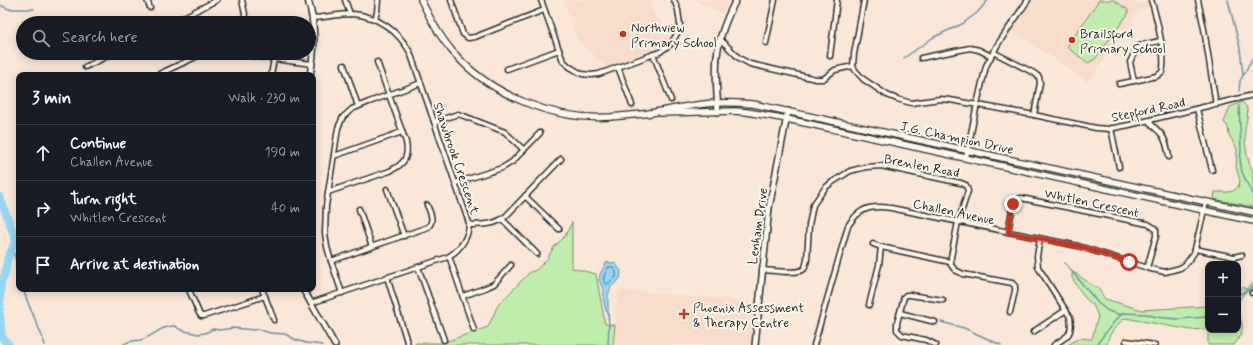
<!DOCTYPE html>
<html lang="en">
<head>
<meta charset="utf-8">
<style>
  body { margin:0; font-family:Mynerve,sans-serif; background:#242831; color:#f1f3f6 }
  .controls { position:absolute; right:12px; bottom:12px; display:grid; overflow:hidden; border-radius:8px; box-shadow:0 2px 10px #0003 }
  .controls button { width:36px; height:36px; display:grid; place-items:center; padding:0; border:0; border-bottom:1px solid #363941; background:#171b24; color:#f1f3f6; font:20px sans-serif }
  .stop { position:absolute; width:12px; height:12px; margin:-9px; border:3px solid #c8321e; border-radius:50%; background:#fff }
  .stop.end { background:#c8321e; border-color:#fff; box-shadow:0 1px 4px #0008 }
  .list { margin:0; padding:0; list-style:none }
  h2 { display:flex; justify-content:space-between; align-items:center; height:52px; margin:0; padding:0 16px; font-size:17px }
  h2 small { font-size:13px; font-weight:400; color:#9ea1a6 }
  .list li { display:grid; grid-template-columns:26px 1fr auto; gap:12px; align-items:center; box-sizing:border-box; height:56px; padding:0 16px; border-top:1px solid #363941 }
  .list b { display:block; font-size:15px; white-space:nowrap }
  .list p { margin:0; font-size:13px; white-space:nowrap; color:#9ea1a6 }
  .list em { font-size:13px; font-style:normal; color:#9ea1a6 }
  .icon { flex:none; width:22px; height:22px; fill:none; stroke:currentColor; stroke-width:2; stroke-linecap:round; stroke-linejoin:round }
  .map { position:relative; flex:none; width:1253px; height:345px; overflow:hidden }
  .search { position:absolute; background:#171b24; box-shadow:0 2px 10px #0003; left:16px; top:16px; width:300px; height:44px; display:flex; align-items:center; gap:10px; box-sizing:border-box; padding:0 14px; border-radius:22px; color:#9ea1a6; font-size:15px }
  .panel { position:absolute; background:#171b24; box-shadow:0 2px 10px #0003; left:16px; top:72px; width:300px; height:220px; border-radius:8px }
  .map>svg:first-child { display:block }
  .built { fill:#f9dcca }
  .green { fill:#bfedab; stroke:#758c6b }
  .water { fill:#92d7f4; stroke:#6992a4 }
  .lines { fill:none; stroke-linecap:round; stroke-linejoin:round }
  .shore { stroke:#54707b; stroke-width:1 }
  .stream { stroke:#6992a4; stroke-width:1.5 }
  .river { stroke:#92d7f4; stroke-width:8 }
  .minor-casing { stroke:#2b2b2b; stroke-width:7 }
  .tertiary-casing { stroke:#2b2b2b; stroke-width:8 }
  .secondary-casing { stroke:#2b2b2b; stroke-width:8 }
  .minor { stroke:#fbf7ec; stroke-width:4 }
  .tertiary { stroke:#fbf7ec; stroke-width:5 }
  .secondary { stroke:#fbf7ec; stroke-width:5.5 }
  .route { stroke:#c8321e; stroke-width:5 }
  .poi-dot { fill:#c8321e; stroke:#fbf7ec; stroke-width:1.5 }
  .labels { text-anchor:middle; stroke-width:4; stroke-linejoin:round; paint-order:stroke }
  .poi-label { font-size:13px; fill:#2b2b2b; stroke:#fbf7ec; text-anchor:start }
  .street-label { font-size:13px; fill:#2b2b2b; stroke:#fbf7ec }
</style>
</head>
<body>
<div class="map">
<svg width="1253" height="345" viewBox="0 0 1253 345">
  <rect width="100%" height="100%" fill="#fae7d8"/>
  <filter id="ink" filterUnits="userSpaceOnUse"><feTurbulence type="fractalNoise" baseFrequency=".025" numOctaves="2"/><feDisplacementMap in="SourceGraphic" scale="8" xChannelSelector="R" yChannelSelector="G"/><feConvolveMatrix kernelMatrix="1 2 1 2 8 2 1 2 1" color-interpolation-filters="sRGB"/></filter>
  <g filter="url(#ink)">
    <!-- built -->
    <g class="built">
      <polygon points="563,0 651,0 652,12 661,21 672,36 664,45 634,58 606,67 591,52 581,45 578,40"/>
      <polygon points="694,0 729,0 722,14"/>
      <polygon points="1033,0 1131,0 1138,5 1148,1 1150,7 1138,11 1088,82 1040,49 1012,31"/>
      <polygon points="618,290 754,302 750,345 613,345"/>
    </g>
    <!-- green -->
    <g class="green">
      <polygon points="1099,0 1114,0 1128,10 1128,14 1095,59 1088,63 1067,47"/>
      <path d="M 1242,102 C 1253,110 1244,123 1245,134 C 1245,145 1247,162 1253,171 L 1253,207 L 1214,199 L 1215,192 L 1229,192 L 1233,191 L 1238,187 L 1240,181 L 1236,167 L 1237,149 L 1229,135 L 1228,127 L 1224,122 L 1230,107 Z"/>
      <polygon points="572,222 572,268 596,274 605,324 615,325 613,345 414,345 416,343 442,343 488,327 498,305 530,272 536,270 547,259 554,247 565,236"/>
      <path d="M 1072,273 L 1075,273 L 1089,283 L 1098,288 L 1105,299 L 1142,310 L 1208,306 L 1208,330 L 1238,330 L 1238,314 C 1246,326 1242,334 1234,345 L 1208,345 L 1208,330 L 1204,329 L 1191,330 L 1125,318 C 1117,325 1107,335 1107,345 L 1068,345 L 1079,338 L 1090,339 L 1092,339 L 1098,316 L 1093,305 L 1085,298 L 1072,278 Z"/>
      <polygon points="1253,283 1253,291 1245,292 1238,302 1238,291 1244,287 1246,289"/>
    </g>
    <!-- water -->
    <polygon class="water" points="607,262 615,263 621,271 620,279 611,287 608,295 608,312 606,311 603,299 604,291 599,280 600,274"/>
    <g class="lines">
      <!-- shore -->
      <path class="shore" d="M 609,267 L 613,267 L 616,272 L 616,277 L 606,285 C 601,279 605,273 609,267 Z"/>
      <!-- stream -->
      <g class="stream">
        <polyline points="1228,0 1240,48 1243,75"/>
        <polyline points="0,5 9,9 34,9"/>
        <polyline points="904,58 934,37 962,24 977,13 988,0"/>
        <polyline points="1239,91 1240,81 1253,57"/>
        <polyline points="1239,106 1241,151 1240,159 1242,172 1253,196"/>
        <polyline points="13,248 19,277"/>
        <polyline points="1065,263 1098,303 1108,311 1121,315"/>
        <path d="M 23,289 C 29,308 39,326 45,345"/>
        <polyline points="1238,295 1253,287"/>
        <polyline points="608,312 609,325 608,345"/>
        <polyline points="941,322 964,328 1001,345"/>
        <polyline points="3,345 5,341"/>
        <path d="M 123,345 C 128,340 135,341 141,340 C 154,336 160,326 175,326 L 181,330 L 198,334 L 205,333 L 213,329 L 220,330 L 233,328 L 254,330 L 258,329 L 270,333 L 285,334 L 296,340 L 306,343 L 322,345"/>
        <polyline points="1096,345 1114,322 1123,313 1146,314 1156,317 1177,319 1208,317"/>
      </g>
      <!-- river -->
      <g class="river">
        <polyline points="0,197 14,236 15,243 13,246 7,260 5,274 1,283 0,308"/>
        <polyline points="0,315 2,337 9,345"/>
      </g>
      <defs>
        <g id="minor">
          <polyline points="147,0 150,8"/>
          <polyline points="242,0 245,14 244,23"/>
          <polyline points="345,0 350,14"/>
          <polyline points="451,0 463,34 468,38 475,37 544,10"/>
          <polyline points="541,0 563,61 570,67 582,74 591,75 599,74 660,52 671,44 679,30 680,25 678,10 674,0"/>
          <polyline points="864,0 854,54 853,66 855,70 863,79 887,95 897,99 911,103 940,99 950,100 1034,115 1096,128 1109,129 1129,125 1253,95"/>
          <polyline points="1198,0 1204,29 1216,105"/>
          <polyline points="375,19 377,12 378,0"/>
          <polyline points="172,23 217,0"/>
          <polyline points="720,39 739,58 750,64 816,79 823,79 835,70 853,66"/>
          <polyline points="766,43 775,0"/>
          <polyline points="993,52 1034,73 1039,77 1040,83 1034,115"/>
          <polyline points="229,53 312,64"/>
          <polyline points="653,54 671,100"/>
          <polyline points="830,56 837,0"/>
          <polyline points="921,58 970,48 979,50 991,56"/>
          <polyline points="344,65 358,106"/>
          <polyline points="85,67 114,53"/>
          <polyline points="618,67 632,105"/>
          <polyline points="507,69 559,50"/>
          <polyline points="157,75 200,55 208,53"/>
          <polyline points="271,75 274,59"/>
          <polyline points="1134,81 1130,62 1135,52 1141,45 1160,41"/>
          <path d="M 1119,84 L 1157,76 L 1162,72 C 1167,59 1156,14 1151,0"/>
          <polyline points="1197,109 1212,170"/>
          <path d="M 1149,121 C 1152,127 1158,129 1162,135 C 1166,141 1168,150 1169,157"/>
          <polyline points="434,122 458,114 464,116 505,132 524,150"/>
          <polyline points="1111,128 1119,167"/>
          <polyline points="334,156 402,132"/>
          <polyline points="966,158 977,104 986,66 998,44 1028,0"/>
          <polyline points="455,183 502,168 512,162 540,133"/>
          <polyline points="387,189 404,236"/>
          <path d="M 328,192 L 390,171 C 404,164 409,158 406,142 L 377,62"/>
          <polyline points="525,196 559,229"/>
          <polyline points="359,209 372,247"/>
          <polyline points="502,219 537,254"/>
          <path d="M 469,225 C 484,224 494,226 506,216 L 561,159"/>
          <polyline points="1008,232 1013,204 1015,200 1021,198 1148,224 1153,227 1156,230 1156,236 1147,268"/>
          <path d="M 1040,239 L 1037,256 L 1038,267 L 1070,317 C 1073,335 1068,336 1054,345"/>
          <polyline points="873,244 881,247 950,262"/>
          <polyline points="1195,249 1234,257 1242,255"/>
          <polyline points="449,256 474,330"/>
          <path d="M 331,261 L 428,227 C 435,221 430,212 427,205"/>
          <polyline points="418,267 444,340"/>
          <path d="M 762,270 C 771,270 797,275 804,269 C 806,266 806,263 807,260 L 809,225 L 813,205 L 825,188 L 831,183 L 850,171 L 866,167 L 881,166 L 961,183 L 966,185 L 968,191 L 958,222 L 951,257 L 951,265 L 955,270 L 963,274 L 1012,283 L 1015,286 L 1015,291 L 1010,312"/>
          <polyline points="387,277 408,345"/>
          <polyline points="262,289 274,320"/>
          <polyline points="189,290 199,313 201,316 204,316 265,296"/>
          <polyline points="342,293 331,261 327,247 325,233 326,206 338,128 343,117 352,109 369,102 421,83"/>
          <polyline points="1252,293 1253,293"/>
          <polyline points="463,296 485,288 494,284 511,265"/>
          <path d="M 311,303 L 448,257 C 460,250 469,237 469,223 L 410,52 C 398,31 378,16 353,14 C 340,14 326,17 313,18"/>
          <polyline points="869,305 879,265 881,247"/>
          <polyline points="900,313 935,322"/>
          <polyline points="1033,332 1066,310"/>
          <polyline points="1126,341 1155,345"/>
          <path d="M 814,345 L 848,226 C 859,208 870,205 891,208 L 1078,246 L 1151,269 L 1165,272 L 1180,268 L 1185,265 L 1194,253 L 1206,202"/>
          <polyline points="936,345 926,340 902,335 897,330 897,323 904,297 906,295 910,295 943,300"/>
        </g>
        <g id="tertiary">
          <path d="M 308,0 C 316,25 315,50 310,75"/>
          <path d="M 718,112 C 717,93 715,74 717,56 C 719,36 727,17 736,0"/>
          <polyline points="303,289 335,345"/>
          <polyline points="755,345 769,208 788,111"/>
        </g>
        <g id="secondary">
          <path d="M 421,0 C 430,18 439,36 453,52 C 490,95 554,121 611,117 C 626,115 642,115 656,112 C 676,108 696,104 716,103 C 729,102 741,103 753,104 L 1253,212"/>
          <polyline points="661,113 735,111 747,112 787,119 1253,221"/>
        </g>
      </defs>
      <!-- minor casing -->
      <use href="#minor" class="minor-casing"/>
      <!-- tertiary casing -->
      <use href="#tertiary" class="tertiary-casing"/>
      <!-- secondary casing -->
      <use href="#secondary" class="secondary-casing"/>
      <!-- minor -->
      <use href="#minor" class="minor"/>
      <!-- tertiary -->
      <use href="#tertiary" class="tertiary"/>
      <!-- secondary -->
      <use href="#secondary" class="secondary"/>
    </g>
  </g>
  <g class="lines" filter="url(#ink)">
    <!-- route -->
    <polyline class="route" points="1013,204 1008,232 1078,246 1129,262"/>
  </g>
  <!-- markers -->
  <g class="poi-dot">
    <circle cx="623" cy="34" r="4"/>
    <circle cx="1072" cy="40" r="4"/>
    <path d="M682 308h4v4h4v4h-4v4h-4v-4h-4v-4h4z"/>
  </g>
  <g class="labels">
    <!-- poi labels -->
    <g class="poi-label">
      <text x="631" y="32">Northview<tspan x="631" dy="15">Primary School</tspan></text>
      <text x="1080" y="38">Brailsford<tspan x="1080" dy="15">Primary School</tspan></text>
      <text x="693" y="312">Phoenix Assessment<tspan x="693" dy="15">&amp; Therapy Centre</tspan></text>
    </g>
    <!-- street labels -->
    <g class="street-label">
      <text transform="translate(1148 109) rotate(-12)" y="5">Stepford Road</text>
      <text transform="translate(957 137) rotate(12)" y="5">J.G. Champion Drive</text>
      <text transform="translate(457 158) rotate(71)" y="5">Shawbrook Crescent</text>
      <text transform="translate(922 165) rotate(11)" y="5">Brenlen Road</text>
      <text transform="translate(1092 202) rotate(12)" y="5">Whitlen Crescent</text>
      <text transform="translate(954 211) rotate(12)" y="5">Challen Avenue</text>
      <text transform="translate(757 226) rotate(-82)" y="5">Lenham Drive</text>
    </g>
  </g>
</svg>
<div class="controls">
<button>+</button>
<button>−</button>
</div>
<div class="stop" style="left:1129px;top:262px"></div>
<div class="stop end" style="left:1013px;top:204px"></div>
<div class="search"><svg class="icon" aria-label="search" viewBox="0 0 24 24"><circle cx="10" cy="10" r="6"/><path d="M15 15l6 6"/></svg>Search here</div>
<section class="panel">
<h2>3 min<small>Walk · 230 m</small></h2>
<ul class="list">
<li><svg class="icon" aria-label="ahead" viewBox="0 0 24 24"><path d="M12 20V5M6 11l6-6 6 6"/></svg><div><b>Continue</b><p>Challen Avenue</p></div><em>190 m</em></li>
<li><svg class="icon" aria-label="right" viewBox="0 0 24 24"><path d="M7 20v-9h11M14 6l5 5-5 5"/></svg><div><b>Turn right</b><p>Whitlen Crescent</p></div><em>40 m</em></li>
<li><svg class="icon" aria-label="arrive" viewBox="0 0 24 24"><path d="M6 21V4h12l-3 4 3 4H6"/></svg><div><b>Arrive at destination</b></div></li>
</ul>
</section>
</div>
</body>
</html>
